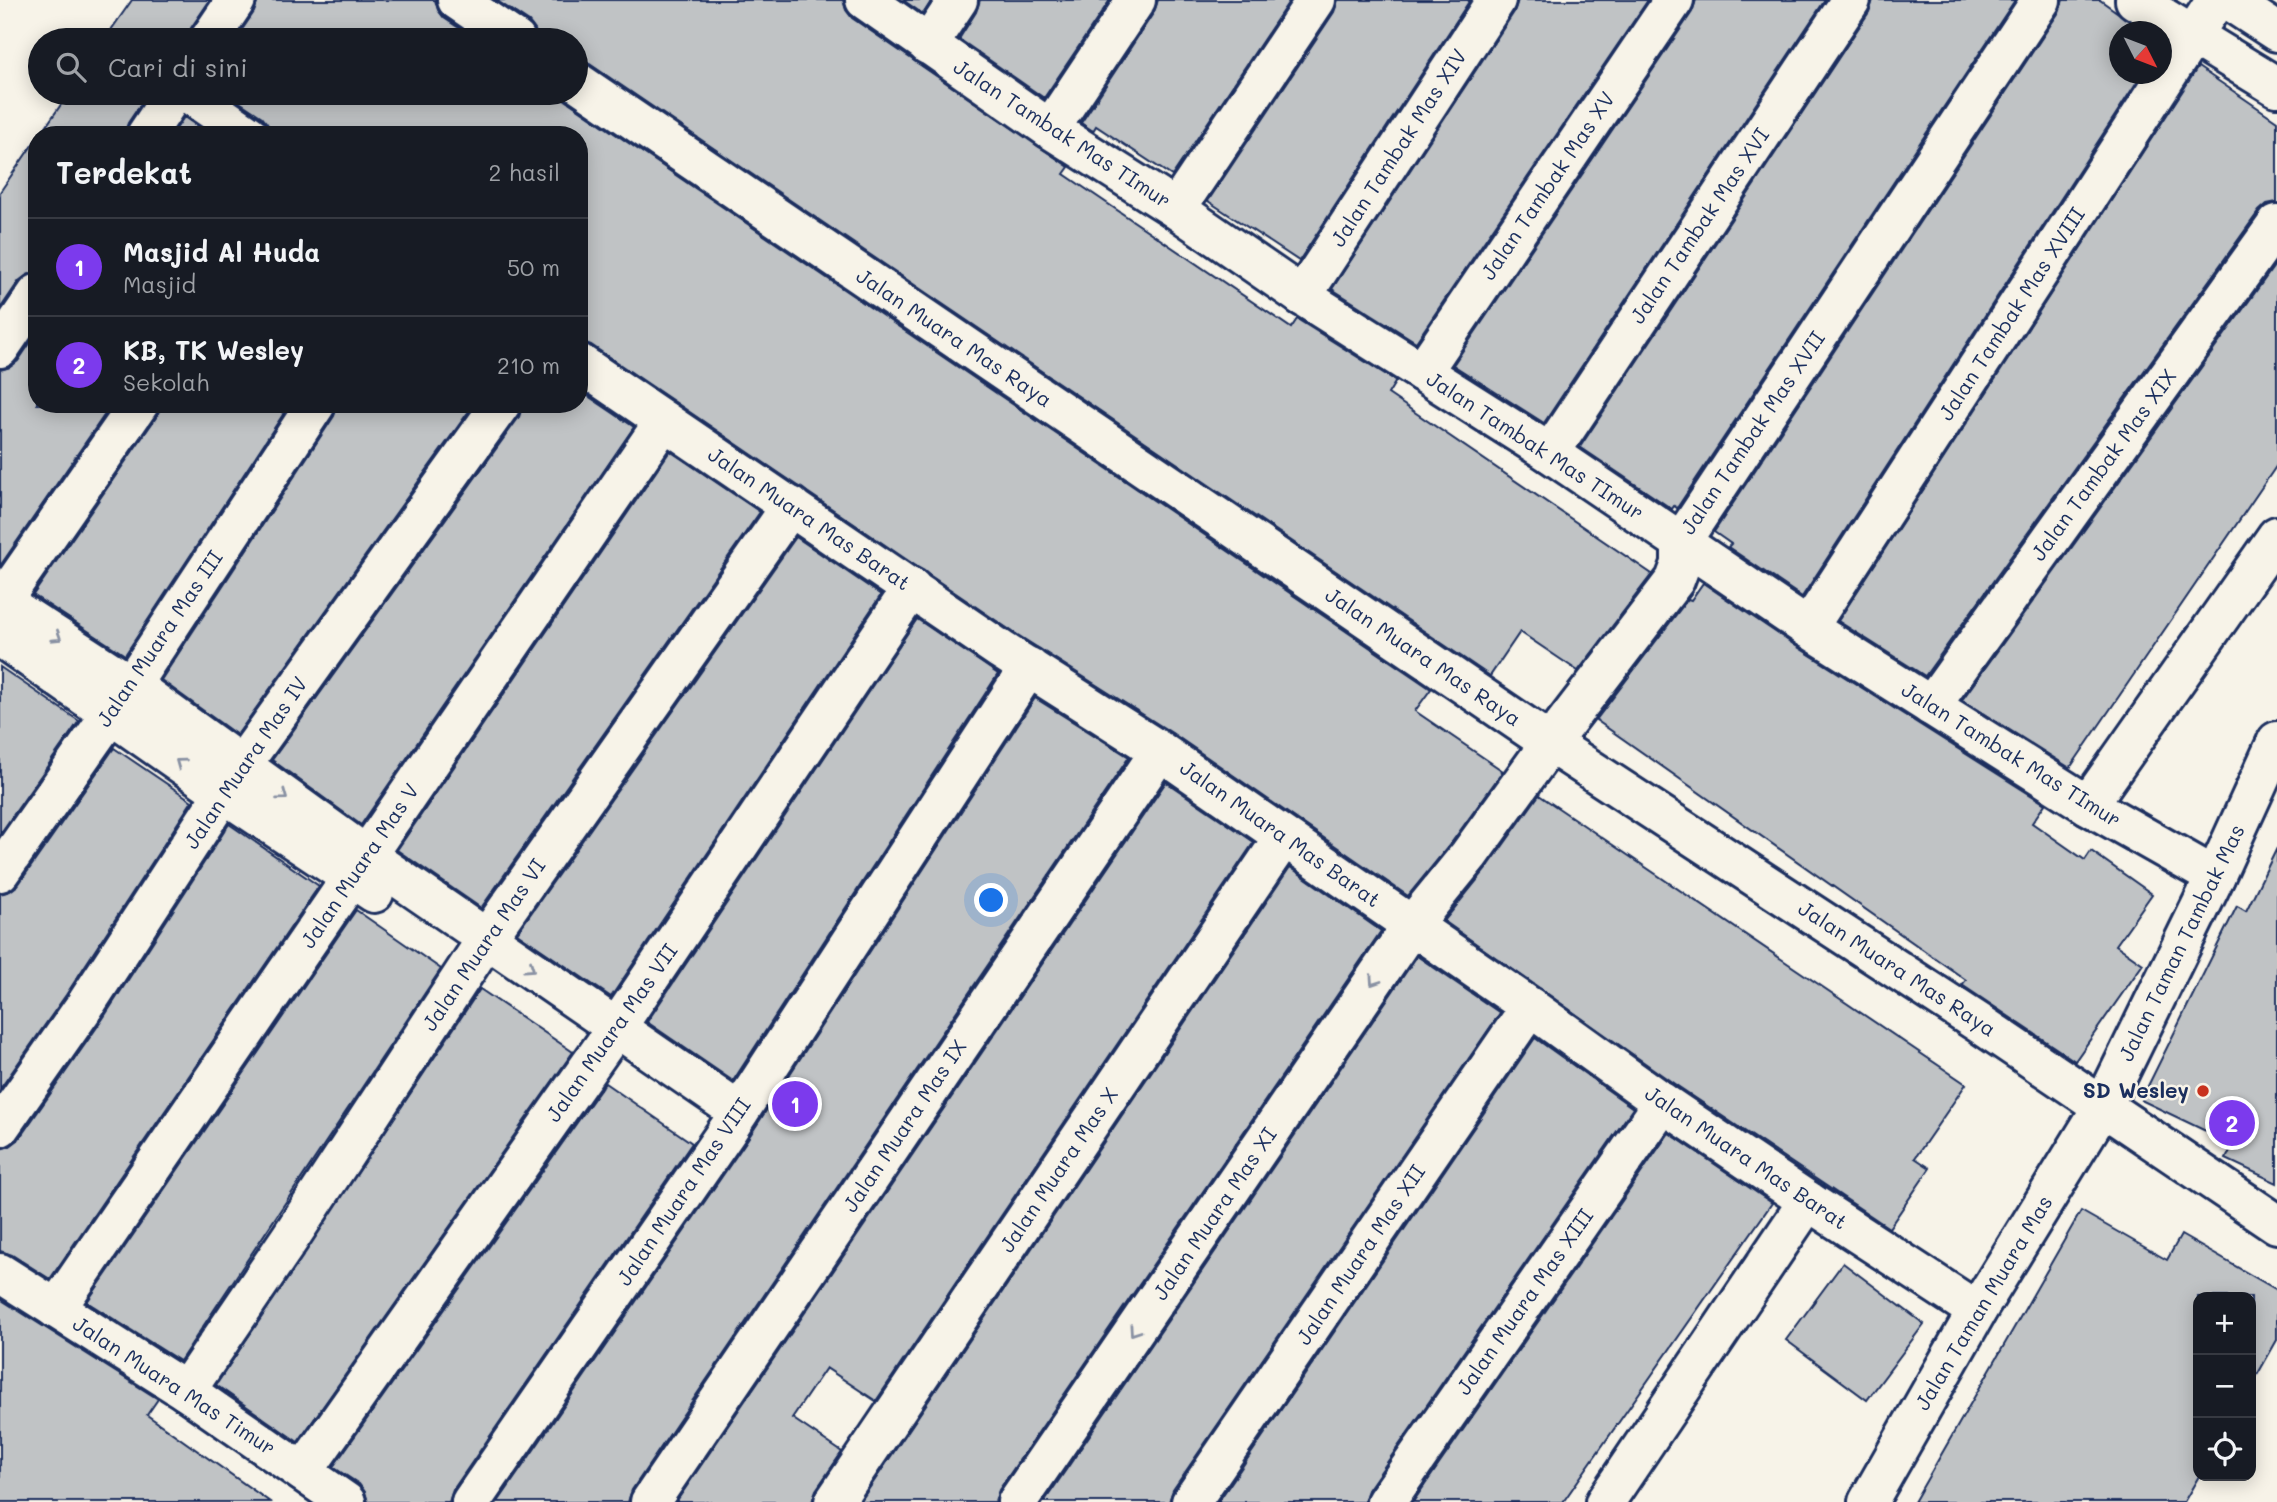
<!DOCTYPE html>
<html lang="id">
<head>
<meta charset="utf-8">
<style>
  body { margin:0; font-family:Mali,sans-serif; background:#242831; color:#f1f3f6 }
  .controls { position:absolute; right:21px; bottom:21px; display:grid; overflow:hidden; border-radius:14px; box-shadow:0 4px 18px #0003 }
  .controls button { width:63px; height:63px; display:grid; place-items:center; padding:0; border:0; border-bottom:2px solid #363941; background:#171b24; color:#f1f3f6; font:35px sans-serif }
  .compass { position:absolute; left:2109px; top:21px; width:63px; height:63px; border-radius:50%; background:#171b24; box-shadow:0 4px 18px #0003; rotate:132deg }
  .you { position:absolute; left:992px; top:901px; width:24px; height:24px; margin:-18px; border:5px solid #fff; border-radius:50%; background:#1a73e8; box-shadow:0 0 0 10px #1a73e833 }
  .badge { display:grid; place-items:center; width:46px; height:46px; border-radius:50%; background:#7c3aed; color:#fff; font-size:23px; font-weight:700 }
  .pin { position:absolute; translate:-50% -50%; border:4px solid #fff; box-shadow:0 2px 7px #0006 }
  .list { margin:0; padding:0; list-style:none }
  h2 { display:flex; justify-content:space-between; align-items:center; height:91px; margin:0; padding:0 28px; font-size:30px }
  h2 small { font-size:23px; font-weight:400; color:#9ea1a6 }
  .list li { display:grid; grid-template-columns:46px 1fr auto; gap:21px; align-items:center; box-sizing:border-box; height:98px; padding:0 28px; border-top:2px solid #363941 }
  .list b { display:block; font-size:26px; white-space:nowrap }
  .list p { margin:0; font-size:23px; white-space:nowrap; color:#9ea1a6 }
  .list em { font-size:23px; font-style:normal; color:#9ea1a6 }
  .icon { flex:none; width:38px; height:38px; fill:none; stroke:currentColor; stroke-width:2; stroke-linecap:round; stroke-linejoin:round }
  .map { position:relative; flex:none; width:2277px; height:1502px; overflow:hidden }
  .search { position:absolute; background:#171b24; box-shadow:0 4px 18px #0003; left:28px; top:28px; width:560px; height:77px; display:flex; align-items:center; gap:18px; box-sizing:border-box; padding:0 24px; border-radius:38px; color:#9ea1a6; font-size:26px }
  .panel { position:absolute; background:#171b24; box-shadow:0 4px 18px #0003; left:28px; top:126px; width:560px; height:287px; border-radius:28px }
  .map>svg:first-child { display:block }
  .building { fill:#c0c3c5; stroke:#1b2f5e; stroke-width:2 }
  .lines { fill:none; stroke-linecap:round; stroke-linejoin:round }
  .minor-casing { stroke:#1b2f5e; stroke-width:44 }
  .minor { stroke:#f7f3e8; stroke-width:38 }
  .oneway { stroke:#8991a3 }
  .poi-dot { fill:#c8321e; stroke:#f7f3e8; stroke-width:2.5 }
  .labels { text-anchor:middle; stroke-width:5; stroke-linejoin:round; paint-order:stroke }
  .street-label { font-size:21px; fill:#1b2f5e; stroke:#f7f3e8 }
  .poi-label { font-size:21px; font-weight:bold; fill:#1b2f5e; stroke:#f7f3e8; text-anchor:end }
</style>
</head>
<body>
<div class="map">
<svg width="2277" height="1502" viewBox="0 0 2277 1502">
  <rect width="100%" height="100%" fill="#f7f3e8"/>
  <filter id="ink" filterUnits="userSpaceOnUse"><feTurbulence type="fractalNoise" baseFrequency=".0143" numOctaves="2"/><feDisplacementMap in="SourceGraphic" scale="14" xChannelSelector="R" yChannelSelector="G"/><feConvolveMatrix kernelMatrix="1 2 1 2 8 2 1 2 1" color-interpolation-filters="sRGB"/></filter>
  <g filter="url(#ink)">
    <!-- building -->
    <g class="building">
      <polygon points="132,0 210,0 191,28 187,40 104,40"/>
      <polygon points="258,0 435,0 438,10 444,18 477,40 235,40 254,12"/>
      <polygon points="496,0 843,0 846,10 852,18 1069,167 1064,174 1291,328 1297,319 1396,381 1388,394 1652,574 1578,671 1520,632 1490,676 588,63 576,59 576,40 538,40 535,30 529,22"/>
      <polygon points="903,0 932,0 923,14"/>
      <polygon points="980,0 1110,0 1044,98 959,39 976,12"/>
      <polygon points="1158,0 1290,0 1172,176 1096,126 1093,131 1081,123 1154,12"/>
      <polygon points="1338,0 1470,0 1299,261 1208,201 1334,12"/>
      <polygon points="1518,0 1648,0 1416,342 1332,289 1514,12"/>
      <polygon points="1696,0 1825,0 1544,423 1453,365 1692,12"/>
      <polygon points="1873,0 2015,0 1677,508 1674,506 1672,509 1580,447 1869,12"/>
      <polygon points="2063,0 2100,0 2145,32 2119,32 2119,74 2142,74 1802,597 1728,547 1731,544 1714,532 2059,12"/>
      <polygon points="2198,67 2277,121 2277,202 2267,204 2259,211 1925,676 1838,621"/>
      <polygon points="69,93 148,93 128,123 124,135 40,135"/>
      <polygon points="226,93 558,93 564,99 1431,689 1415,711 1503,771 1452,842 1408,896 1172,733 1013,632 591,345 579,341 579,135 271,135 268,125 262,117"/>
      <polygon points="184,117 210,135 172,135"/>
      <polygon points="37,138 37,272 27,275 19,281 0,309 0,192"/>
      <polygon points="2277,262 2277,465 2070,768 1962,700"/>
      <polygon points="37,333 37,404 112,404 0,566 0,370 10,367 18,361"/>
      <polygon points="579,390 634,427 361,825 272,760 519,417 523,404 579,404"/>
      <polygon points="161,404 290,404 125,655 33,595 157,416"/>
      <polygon points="338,404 474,404 237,735 161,680 334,416"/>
      <polygon points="670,451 760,512 481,908 397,850"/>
      <polygon points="796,537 881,595 611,997 517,933"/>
      <polygon points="1703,583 1796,646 2045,804 2032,823 2085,860 2091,851 2152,894 2116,945 2143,964 2075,1061 1962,985 1966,980 1596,720 1688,599 1691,600"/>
      <polygon points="917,619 998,674 733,1081 647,1022"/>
      <polygon points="0,667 79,721 0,834"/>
      <polygon points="1035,698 1129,757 632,1490 628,1502 498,1502 745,1143"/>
      <polygon points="114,748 192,801 66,995 0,1089 0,894 10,891 18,885"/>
      <polygon points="1166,782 1254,842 876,1401 826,1368 792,1418 842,1452 816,1490 812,1502 676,1502"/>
      <polygon points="1539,795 1966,1084 1915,1158 1930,1168 1889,1228 1676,1085 1444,921 1487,868"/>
      <polygon points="229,824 319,886 50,1279 12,1255 0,1251 0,1149 10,1146 18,1140 102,1020"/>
      <polygon points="2277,848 2277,1183 2226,1159 2233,1144 2141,1100 2237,906 2246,911"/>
      <polygon points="1290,867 1381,931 999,1490 995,1502 860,1502"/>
      <polygon points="356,910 441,969 180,1361 87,1302"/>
      <polygon points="1417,956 1500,1013 1173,1490 1169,1502 1044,1502"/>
      <polygon points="480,989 573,1052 298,1442 216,1385"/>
      <polygon points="1535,1038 1633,1108 1368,1490 1364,1502 1218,1502"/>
      <polygon points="605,1083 692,1143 453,1490 449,1502 368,1502 365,1492 359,1484 333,1467"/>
      <polygon points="1669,1133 1772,1203 1563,1502 1413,1502"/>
      <polygon points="2081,1211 2167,1260 2181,1235 2277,1290 2277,1340 2251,1386 2251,1297 2198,1297 2199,1476 2184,1502 1914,1502"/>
      <polygon points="1843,1263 1924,1324 1867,1400 1786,1340"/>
      <polygon points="0,1299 158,1399 147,1415 270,1502 0,1502"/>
    </g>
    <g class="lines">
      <defs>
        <g id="minor">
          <polyline points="457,0 516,40"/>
          <polyline points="865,0 1050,129 1176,209 1302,296 1550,453 1808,628 2088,805 2215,877"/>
          <polyline points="2135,0 2277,87"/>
          <polyline points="2228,0 2277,32"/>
          <polyline points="209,40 236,0"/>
          <polyline points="928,45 958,0"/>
          <polyline points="576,81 1550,743 1982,1025 2277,1224"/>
          <polyline points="188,93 249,135"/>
          <polyline points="1050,129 1136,0"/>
          <polyline points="146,135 174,93"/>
          <polyline points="1176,209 1316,0"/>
          <polyline points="1302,296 1496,0"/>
          <polyline points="0,348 37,294"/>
          <polyline points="579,363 1001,650 1160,751 1530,1007 1663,1103 1808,1201 1977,1311"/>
          <polyline points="1422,372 1674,0"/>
          <polyline points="1550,453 1851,0"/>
          <polyline points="0,600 131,685 367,856 739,1112"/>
          <polyline points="0,604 139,404"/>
          <polyline points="1808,628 2216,0"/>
          <polyline points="0,637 223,793 374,893"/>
          <polyline points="1931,706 2277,224"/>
          <polyline points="2088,805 2277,536"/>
          <polyline points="0,872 131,685 316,404"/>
          <polyline points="0,1127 84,1007 241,766 501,404"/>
          <polyline points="0,1273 186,1391 346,1502"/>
          <polyline points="56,1309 664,421"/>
          <polyline points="186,1391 290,1238 487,938 791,506"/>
          <polyline points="303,1472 617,1027 912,588"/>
          <polyline points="471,1502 727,1131 1029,667"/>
          <polyline points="650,1502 1160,751"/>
          <polyline points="834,1502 1283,838"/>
          <polyline points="1017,1502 1412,925 1469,855 1550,743 1675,580 1681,564 1681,542 2041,0"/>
          <polyline points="1191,1502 1530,1007"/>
          <polyline points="1386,1502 1663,1103"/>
          <polyline points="1605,1502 1808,1201"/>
          <polyline points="1868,1502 1977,1311 2103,1106 2215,877 2277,741"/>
        </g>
      </defs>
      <!-- minor casing -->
      <use href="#minor" class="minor-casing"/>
      <!-- minor -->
      <use href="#minor" class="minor"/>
    </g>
    <!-- one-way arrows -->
    <defs><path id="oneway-chevron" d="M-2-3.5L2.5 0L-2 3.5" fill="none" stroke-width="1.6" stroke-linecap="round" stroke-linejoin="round" transform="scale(1.75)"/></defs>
    <g class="oneway">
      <use href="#oneway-chevron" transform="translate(57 637) rotate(33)"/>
      <use href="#oneway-chevron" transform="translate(180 763) rotate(-144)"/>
      <use href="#oneway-chevron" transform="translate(283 796) rotate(36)"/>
      <use href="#oneway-chevron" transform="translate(530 968) rotate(34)"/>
      <use href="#oneway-chevron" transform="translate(1374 981) rotate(124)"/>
      <use href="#oneway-chevron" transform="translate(1134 1331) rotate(124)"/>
    </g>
  </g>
  <!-- markers -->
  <circle class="poi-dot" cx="2203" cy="1091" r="7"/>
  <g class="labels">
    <!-- street labels -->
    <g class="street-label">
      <text transform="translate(1062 134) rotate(33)" y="7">Jalan Tambak Mas TImur</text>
      <text transform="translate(1399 148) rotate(-57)" y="7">Jalan Tambak Mas XIV</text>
      <text transform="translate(1548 186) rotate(-56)" y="7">Jalan Tambak Mas XV</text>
      <text transform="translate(1700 226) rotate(-56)" y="7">Jalan Tambak Mas XVI</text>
      <text transform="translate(2012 314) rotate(-57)" y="7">Jalan Tambak Mas XVIII</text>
      <text transform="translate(954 338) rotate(34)" y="7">Jalan Muara Mas Raya</text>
      <text transform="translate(1753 433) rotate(-56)" y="7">Jalan Tambak Mas XVII</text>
      <text transform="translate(1535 446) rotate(33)" y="7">Jalan Tambak Mas TImur</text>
      <text transform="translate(2104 465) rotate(-54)" y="7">Jalan Tambak Mas XIX</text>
      <text transform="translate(809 519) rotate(34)" y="7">Jalan Muara Mas Barat</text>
      <text transform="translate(160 639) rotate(-56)" y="7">Jalan Muara Mas III</text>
      <text transform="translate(1423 657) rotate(34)" y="7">Jalan Muara Mas Raya</text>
      <text transform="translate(2011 755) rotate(32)" y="7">Jalan Tambak Mas TImur</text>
      <text transform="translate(246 763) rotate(-56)" y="7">Jalan Muara Mas IV</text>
      <text transform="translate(1280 834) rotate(35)" y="7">Jalan Muara Mas Barat</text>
      <text transform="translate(360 866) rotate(-56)" y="7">Jalan Muara Mas V</text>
      <text transform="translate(2182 943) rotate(-64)" y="7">Jalan Taman Tambak Mas</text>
      <text transform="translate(484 945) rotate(-56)" y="7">Jalan Muara Mas VI</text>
      <text transform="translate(1897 969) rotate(33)" y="7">Jalan Muara Mas Raya</text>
      <text transform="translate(612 1033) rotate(-55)" y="7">Jalan Muara Mas VII</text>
      <text transform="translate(905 1126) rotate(-56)" y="7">Jalan Muara Mas IX</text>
      <text transform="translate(1746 1158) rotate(34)" y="7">Jalan Muara Mas Barat</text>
      <text transform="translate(1059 1170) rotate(-56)" y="7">Jalan Muara Mas X</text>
      <text transform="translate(684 1192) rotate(-56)" y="7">Jalan Muara Mas VIII</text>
      <text transform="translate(1215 1214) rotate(-56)" y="7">Jalan Muara Mas XI</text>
      <text transform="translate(1361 1255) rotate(-56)" y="7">Jalan Muara Mas XII</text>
      <text transform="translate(1525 1302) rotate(-55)" y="7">Jalan Muara Mas XIII</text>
      <text transform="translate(1984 1303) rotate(-59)" y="7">Jalan Taman Muara Mas</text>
      <text transform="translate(174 1386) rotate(33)" y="7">Jalan Muara Mas Timur</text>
    </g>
    <!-- poi labels -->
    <g class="poi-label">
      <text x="2189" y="1098">SD Wesley</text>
    </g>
  </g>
</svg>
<div class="controls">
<button>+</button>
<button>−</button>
<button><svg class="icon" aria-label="locate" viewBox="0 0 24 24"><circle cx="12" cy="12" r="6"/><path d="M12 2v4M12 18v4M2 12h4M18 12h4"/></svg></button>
</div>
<svg class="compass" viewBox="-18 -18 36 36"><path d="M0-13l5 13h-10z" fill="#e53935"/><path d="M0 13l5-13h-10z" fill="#9ea1a6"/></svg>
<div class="you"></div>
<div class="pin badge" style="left:795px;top:1104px">1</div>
<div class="pin badge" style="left:2232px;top:1123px">2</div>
<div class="search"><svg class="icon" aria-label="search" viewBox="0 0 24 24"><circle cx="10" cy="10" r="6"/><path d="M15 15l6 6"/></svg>Cari di sini</div>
<section class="panel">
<h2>Terdekat<small>2 hasil</small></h2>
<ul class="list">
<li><span class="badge">1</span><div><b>Masjid Al Huda</b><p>Masjid</p></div><em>50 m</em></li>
<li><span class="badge">2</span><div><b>KB, TK Wesley</b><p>Sekolah</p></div><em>210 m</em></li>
</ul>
</section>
</div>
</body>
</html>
